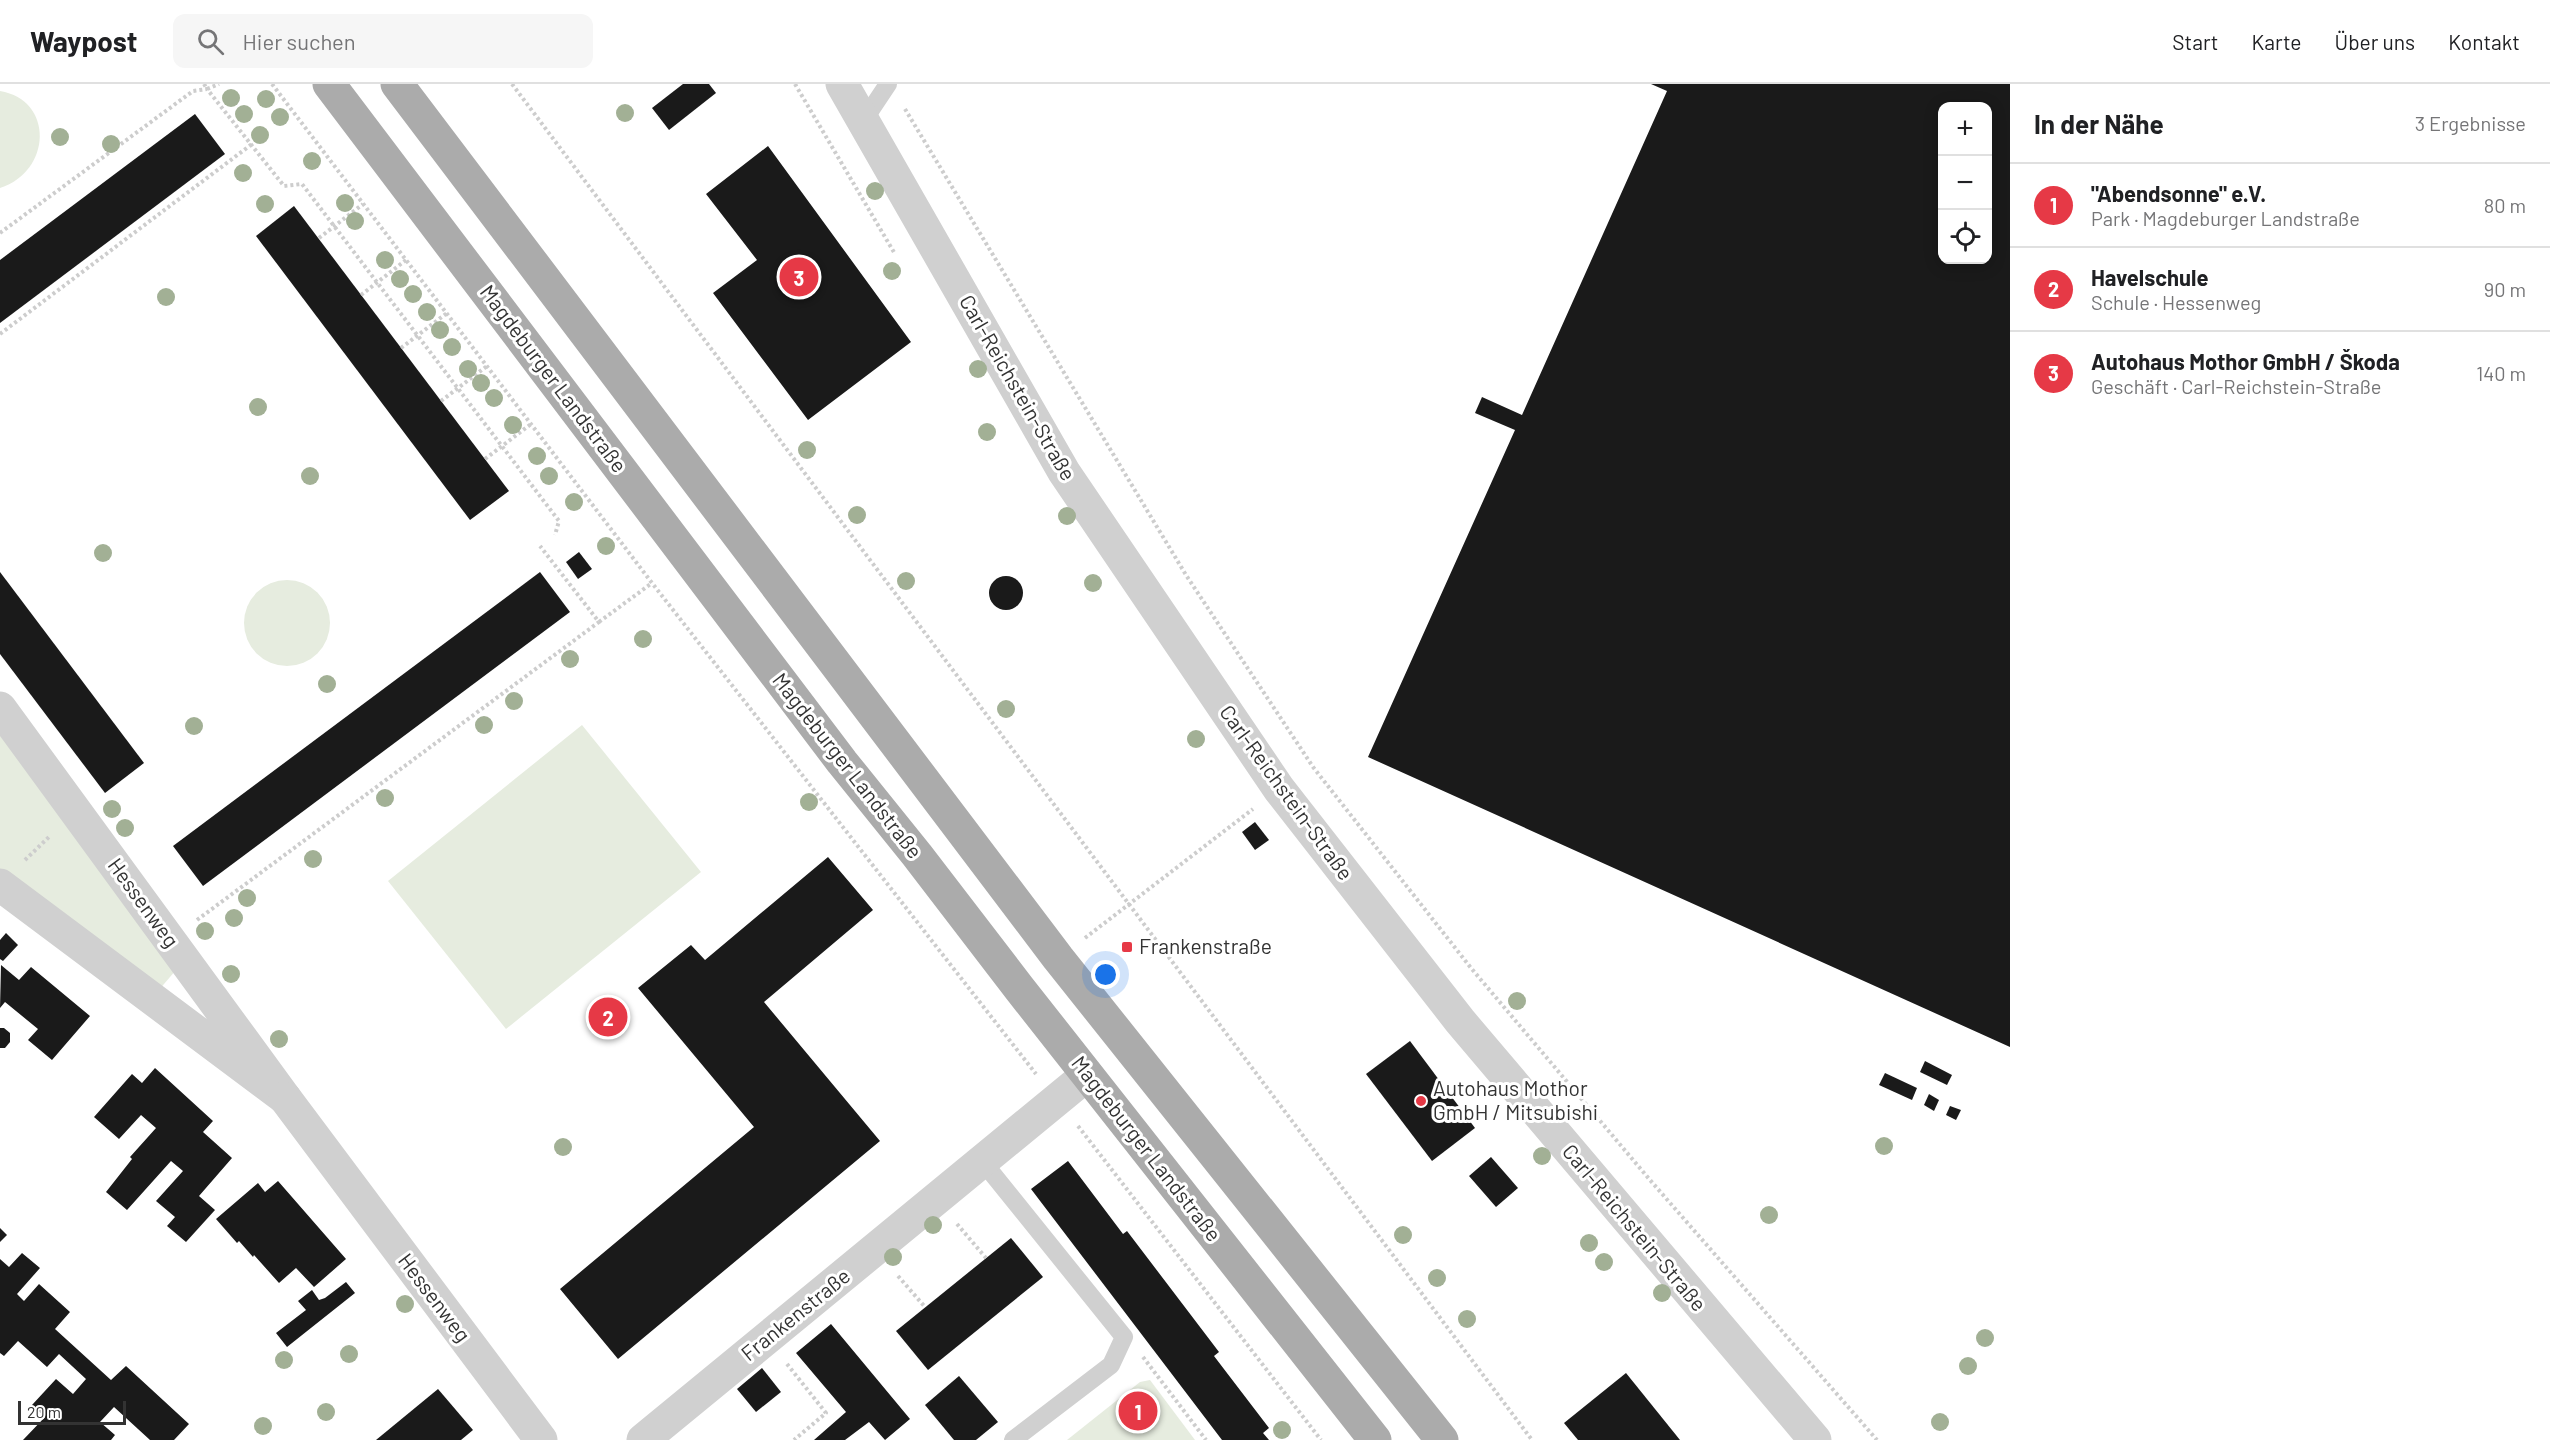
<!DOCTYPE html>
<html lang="de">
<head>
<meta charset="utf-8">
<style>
  body { margin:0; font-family:Barlow,sans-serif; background:#f6f6f6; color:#202124 }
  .controls { position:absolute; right:18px; top:18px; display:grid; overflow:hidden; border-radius:12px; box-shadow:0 3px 15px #0003 }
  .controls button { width:54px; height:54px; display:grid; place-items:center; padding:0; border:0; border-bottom:2px solid #e0e0e0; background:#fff; color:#202124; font:30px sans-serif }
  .scale { position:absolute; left:18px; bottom:15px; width:108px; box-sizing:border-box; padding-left:6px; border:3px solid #333; border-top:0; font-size:16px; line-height:21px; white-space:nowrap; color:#333; -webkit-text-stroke:4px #fff; paint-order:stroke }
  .you { position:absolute; left:1106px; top:891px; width:21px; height:21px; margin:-15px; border:4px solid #fff; border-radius:50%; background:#1a73e8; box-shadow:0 0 0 9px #1a73e833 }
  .badge { display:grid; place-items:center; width:39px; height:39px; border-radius:50%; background:#e63946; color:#fff; font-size:20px; font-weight:700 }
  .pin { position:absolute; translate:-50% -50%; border:3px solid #fff; box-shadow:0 2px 6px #0006 }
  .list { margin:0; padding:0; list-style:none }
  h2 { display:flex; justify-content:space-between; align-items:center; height:78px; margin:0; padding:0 24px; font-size:26px }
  h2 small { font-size:20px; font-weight:400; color:#757577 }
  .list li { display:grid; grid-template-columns:39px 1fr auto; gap:18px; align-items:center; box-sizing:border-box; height:84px; padding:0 24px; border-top:2px solid #e0e0e0 }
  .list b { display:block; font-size:22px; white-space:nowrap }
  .list p { margin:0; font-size:20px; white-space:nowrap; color:#757577 }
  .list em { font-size:20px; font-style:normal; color:#757577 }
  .icon { flex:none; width:33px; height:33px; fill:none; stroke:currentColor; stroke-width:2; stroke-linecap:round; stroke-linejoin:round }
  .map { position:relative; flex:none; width:2010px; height:1356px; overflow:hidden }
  header { display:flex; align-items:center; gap:36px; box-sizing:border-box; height:84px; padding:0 30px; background:#fff; border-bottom:2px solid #e0e0e0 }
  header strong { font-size:28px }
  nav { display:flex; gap:33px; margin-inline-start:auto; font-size:21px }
  .search { width:420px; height:54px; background:#f6f6f6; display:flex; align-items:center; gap:15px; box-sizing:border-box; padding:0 21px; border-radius:12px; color:#757577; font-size:22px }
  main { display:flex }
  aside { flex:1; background:#fff }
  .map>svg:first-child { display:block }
  .green { fill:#e6ecdf }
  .building { fill:#1a1a1a; fill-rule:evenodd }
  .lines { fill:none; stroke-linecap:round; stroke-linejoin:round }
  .path { stroke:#cdcdcd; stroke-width:4; stroke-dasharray:3 3; stroke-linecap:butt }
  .service { stroke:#d0d0d0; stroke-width:18 }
  .minor { stroke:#d0d0d0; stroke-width:33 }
  .primary { stroke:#ababab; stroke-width:33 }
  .tree { fill:#a2b095 }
  .poi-dot { fill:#e63946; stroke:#fff; stroke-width:2 }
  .labels { text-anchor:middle; stroke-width:6; stroke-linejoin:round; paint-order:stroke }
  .street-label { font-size:21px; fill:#333; stroke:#fff }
  .poi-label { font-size:21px; fill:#333; stroke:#fff; text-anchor:start }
</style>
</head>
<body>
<header>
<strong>Waypost</strong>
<div class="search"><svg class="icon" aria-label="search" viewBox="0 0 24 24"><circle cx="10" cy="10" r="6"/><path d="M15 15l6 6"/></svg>Hier suchen</div>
<nav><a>Start</a><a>Karte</a><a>Über uns</a><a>Kontakt</a></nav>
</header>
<main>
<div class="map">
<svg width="2010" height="1356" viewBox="0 0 2010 1356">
  <rect width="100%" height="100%" fill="#fff"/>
  <!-- green -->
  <g class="green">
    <path d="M 0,7 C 54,16 52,87 0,104 Z"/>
    <circle cx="287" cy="539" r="43"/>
    <polygon points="582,641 701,788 506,945 388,797"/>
    <polygon points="0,648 176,886 158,907 0,785"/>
    <polygon points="1150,1296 1195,1356 1067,1356 1140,1298"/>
  </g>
  <!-- building -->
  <g class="building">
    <polygon points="683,0 709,0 716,9 669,46 652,24"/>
    <path d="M 1651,0 L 2010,0 L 2010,963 L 1368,673 L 1515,346 L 1475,329 L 1482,313 L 1522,331 L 1667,7 ZM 1942,22 L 1988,22 L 1988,176 L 1942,176 Z"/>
    <polygon points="195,30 225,70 0,239 0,176"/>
    <polygon points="768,62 911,258 808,336 713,209 757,176 706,110"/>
    <polygon points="294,122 509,407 470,436 256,152"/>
    <polygon points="579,468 592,485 578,495 566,478"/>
    <polygon points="0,488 144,679 105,709 0,570"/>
    <polygon points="540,488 570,528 203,802 173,762"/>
    <circle cx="1006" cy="509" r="17"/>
    <polygon points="1255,738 1269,756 1255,766 1242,748"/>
    <polygon points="828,773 873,826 764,918 880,1057 618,1275 560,1205 754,1043 638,904 691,861 705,876"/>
    <polygon points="6,849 18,861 3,877 0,875 0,856"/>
    <polygon points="1,881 19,896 31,883 90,932 52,976 28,956 38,945 5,918 0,924"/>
    <polygon points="0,944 4,944 10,949 10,958 5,964 0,964"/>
    <polygon points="1410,957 1475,1044 1432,1077 1366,990"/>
    <polygon points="1925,977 1952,991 1947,1001 1920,988"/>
    <polygon points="155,984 213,1037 203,1048 232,1074 199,1112 215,1126 186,1158 167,1142 175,1133 156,1117 183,1087 171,1077 127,1126 106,1108 132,1075 130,1073 156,1044 141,1031 119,1055 94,1033 132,990 142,999"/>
    <polygon points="1885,989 1917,1004 1912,1016 1879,1001"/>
    <polygon points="1929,1010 1939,1016 1934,1027 1924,1021"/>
    <polygon points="1950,1022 1961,1026 1956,1036 1946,1031"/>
    <polygon points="1491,1073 1518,1104 1496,1123 1469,1092"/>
    <polygon points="1068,1077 1123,1150 1127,1147 1219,1268 1214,1272 1269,1344 1263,1349 1269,1356 1222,1356 1031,1105"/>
    <polygon points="278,1097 346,1175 314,1203 296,1184 279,1199 254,1171 253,1173 239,1157 237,1159 216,1135 258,1099 265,1108"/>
    <polygon points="0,1144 7,1151 0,1158"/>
    <polygon points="1011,1154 1043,1193 928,1286 896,1247"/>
    <polygon points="22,1169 40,1184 17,1210 24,1217 39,1200 70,1228 55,1245 111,1296 126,1282 189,1340 174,1356 150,1356 114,1323 100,1338 115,1351 111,1356 23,1356 45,1333 32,1321 56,1295 73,1310 86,1295 59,1270 47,1283 18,1257 4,1272 0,1269 0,1175 9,1183"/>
    <polygon points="346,1198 355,1209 287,1263 276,1249 306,1226 298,1217 312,1206 319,1216 325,1214"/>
    <polygon points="831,1240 910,1335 885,1356 869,1338 845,1356 814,1356 846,1328 796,1269"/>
    <polygon points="762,1284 781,1308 756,1328 737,1305"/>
    <polygon points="1626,1289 1680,1356 1578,1356 1564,1339"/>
    <polygon points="959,1292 998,1338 976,1356 954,1356 925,1321"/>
    <polygon points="438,1305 473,1346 461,1356 376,1356"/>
  </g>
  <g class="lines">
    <!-- path -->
    <g class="path">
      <polyline points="204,0 207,5 219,0"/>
      <polyline points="272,0 652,499 1036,990"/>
      <polyline points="512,0 1532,1356"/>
      <polyline points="795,0 895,170"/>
      <polyline points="905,25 1186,491 1313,683 1471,884 1650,1096 1877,1356"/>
      <polyline points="0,149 193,7 207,5 284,102 302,100 559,437 555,451"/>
      <polyline points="319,154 363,120"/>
      <polyline points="361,211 406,176"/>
      <polyline points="0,250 252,60"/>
      <polyline points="401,264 447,229"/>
      <polyline points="441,317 487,282"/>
      <polyline points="485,375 531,340"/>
      <polyline points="599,538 652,499"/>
      <polyline points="25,776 50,752"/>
      <polyline points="197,836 599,538 540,462"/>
      <polyline points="1085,854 1253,725"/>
      <polyline points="1078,1042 1321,1356"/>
      <polyline points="957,1140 986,1174"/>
      <polyline points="898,1192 925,1223"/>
      <polyline points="1143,1273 1206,1356"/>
      <polyline points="787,1280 826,1329 794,1356"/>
    </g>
    <!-- service -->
    <g class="service">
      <polyline points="864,36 888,0"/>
      <polyline points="983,1078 1124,1253 1111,1281 1013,1356"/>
    </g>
    <!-- minor -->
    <g class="minor">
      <polyline points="842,0 1064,388 1279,705 1460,937 1815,1356"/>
      <polyline points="0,624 285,1014 0,801"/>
      <polyline points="285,1014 541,1356"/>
      <polyline points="643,1356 1087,991"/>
    </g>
    <!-- primary -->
    <g class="primary">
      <polyline points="329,0 842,678 917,771 1019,904 1375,1356"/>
      <polyline points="397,0 1058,874 1442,1356"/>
    </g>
  </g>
  <!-- trees -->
  <g class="tree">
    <circle cx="231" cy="14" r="9"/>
    <circle cx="266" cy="15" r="9"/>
    <circle cx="625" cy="29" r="9"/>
    <circle cx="244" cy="30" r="9"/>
    <circle cx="280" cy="33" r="9"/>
    <circle cx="260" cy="51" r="9"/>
    <circle cx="60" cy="53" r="9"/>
    <circle cx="111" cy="60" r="9"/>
    <circle cx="312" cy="77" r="9"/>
    <circle cx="243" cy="89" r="9"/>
    <circle cx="875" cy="107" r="9"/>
    <circle cx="345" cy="119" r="9"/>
    <circle cx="265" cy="120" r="9"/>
    <circle cx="355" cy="137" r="9"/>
    <circle cx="385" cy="176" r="9"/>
    <circle cx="892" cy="187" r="9"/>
    <circle cx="400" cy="195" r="9"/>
    <circle cx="413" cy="210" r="9"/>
    <circle cx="166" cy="213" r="9"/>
    <circle cx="427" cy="228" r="9"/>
    <circle cx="440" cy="246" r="9"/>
    <circle cx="452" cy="263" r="9"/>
    <circle cx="468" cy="285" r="9"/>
    <circle cx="978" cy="285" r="9"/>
    <circle cx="481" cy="299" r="9"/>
    <circle cx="494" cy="314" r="9"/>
    <circle cx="258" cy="323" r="9"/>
    <circle cx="513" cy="341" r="9"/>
    <circle cx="987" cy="348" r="9"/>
    <circle cx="807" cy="366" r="9"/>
    <circle cx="537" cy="372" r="9"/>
    <circle cx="310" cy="392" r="9"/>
    <circle cx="549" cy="392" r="9"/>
    <circle cx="574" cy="418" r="9"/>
    <circle cx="857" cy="431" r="9"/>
    <circle cx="1067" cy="432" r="9"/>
    <circle cx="606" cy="462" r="9"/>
    <circle cx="103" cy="469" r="9"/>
    <circle cx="906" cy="497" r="9"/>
    <circle cx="1093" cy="499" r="9"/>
    <circle cx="643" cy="555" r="9"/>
    <circle cx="570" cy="575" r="9"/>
    <circle cx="327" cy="600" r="9"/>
    <circle cx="514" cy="617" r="9"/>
    <circle cx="1006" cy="625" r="9"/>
    <circle cx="484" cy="641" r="9"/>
    <circle cx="194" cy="642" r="9"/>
    <circle cx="1196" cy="655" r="9"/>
    <circle cx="385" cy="714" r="9"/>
    <circle cx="809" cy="718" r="9"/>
    <circle cx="112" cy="725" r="9"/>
    <circle cx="125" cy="744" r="9"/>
    <circle cx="313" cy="775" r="9"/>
    <circle cx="247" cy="814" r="9"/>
    <circle cx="234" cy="834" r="9"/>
    <circle cx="205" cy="847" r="9"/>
    <circle cx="231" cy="890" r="9"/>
    <circle cx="1517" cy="917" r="9"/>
    <circle cx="279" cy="955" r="9"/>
    <circle cx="1884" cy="1062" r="9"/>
    <circle cx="563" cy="1063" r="9"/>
    <circle cx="1542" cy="1072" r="9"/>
    <circle cx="1769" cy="1131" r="9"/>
    <circle cx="933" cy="1141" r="9"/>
    <circle cx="1403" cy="1151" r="9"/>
    <circle cx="1589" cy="1159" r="9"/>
    <circle cx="893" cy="1173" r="9"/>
    <circle cx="1604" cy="1178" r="9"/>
    <circle cx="1437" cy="1194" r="9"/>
    <circle cx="1662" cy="1209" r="9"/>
    <circle cx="405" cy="1220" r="9"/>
    <circle cx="1467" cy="1235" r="9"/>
    <circle cx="1985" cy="1254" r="9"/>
    <circle cx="349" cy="1270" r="9"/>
    <circle cx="284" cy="1276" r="9"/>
    <circle cx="1968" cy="1282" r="9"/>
    <circle cx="326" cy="1328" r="9"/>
    <circle cx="1940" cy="1338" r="9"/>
    <circle cx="263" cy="1342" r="9"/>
    <circle cx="1282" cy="1346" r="9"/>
  </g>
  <!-- markers -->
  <g class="poi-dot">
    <rect x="1121" y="857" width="12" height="12" rx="3"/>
    <circle cx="1421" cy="1017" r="6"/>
  </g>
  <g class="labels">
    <!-- street labels -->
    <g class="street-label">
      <text transform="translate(553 295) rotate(53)" y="7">Magdeburger Landstraße</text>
      <text transform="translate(1017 304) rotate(60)" y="7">Carl-Reichstein-Straße</text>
      <text transform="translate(847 682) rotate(52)" y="7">Magdeburger Landstraße</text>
      <text transform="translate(1286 709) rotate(54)" y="7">Carl-Reichstein-Straße</text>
      <text transform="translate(143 819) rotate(54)" y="7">Hessenweg</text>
      <text transform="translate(1146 1065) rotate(52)" y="7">Magdeburger Landstraße</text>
      <text transform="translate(1634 1144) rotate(50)" y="7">Carl-Reichstein-Straße</text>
      <text transform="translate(434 1214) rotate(53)" y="7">Hessenweg</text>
      <text transform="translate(796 1231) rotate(-39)" y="7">Frankenstraße</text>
    </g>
    <!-- poi labels -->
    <g class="poi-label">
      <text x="1139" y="870">Frankenstraße</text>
      <text x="1433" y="1012">Autohaus Mothor<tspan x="1433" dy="24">GmbH / Mitsubishi</tspan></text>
    </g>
  </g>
</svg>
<div class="controls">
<button>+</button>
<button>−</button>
<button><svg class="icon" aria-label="locate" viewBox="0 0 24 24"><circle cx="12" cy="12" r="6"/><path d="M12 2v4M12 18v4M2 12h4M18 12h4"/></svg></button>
</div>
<div class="scale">20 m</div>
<div class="you"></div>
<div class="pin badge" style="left:1138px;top:1327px">1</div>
<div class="pin badge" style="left:608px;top:933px">2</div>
<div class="pin badge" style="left:799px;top:193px">3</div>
</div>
<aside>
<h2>In der Nähe<small>3 Ergebnisse</small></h2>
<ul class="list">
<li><span class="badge">1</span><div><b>&quot;Abendsonne&quot; e.V.</b><p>Park · Magdeburger Landstraße</p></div><em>80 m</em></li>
<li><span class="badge">2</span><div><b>Havelschule</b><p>Schule · Hessenweg</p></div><em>90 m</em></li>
<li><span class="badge">3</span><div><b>Autohaus Mothor GmbH / Škoda</b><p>Geschäft · Carl-Reichstein-Straße</p></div><em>140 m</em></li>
</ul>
</aside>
</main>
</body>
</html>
